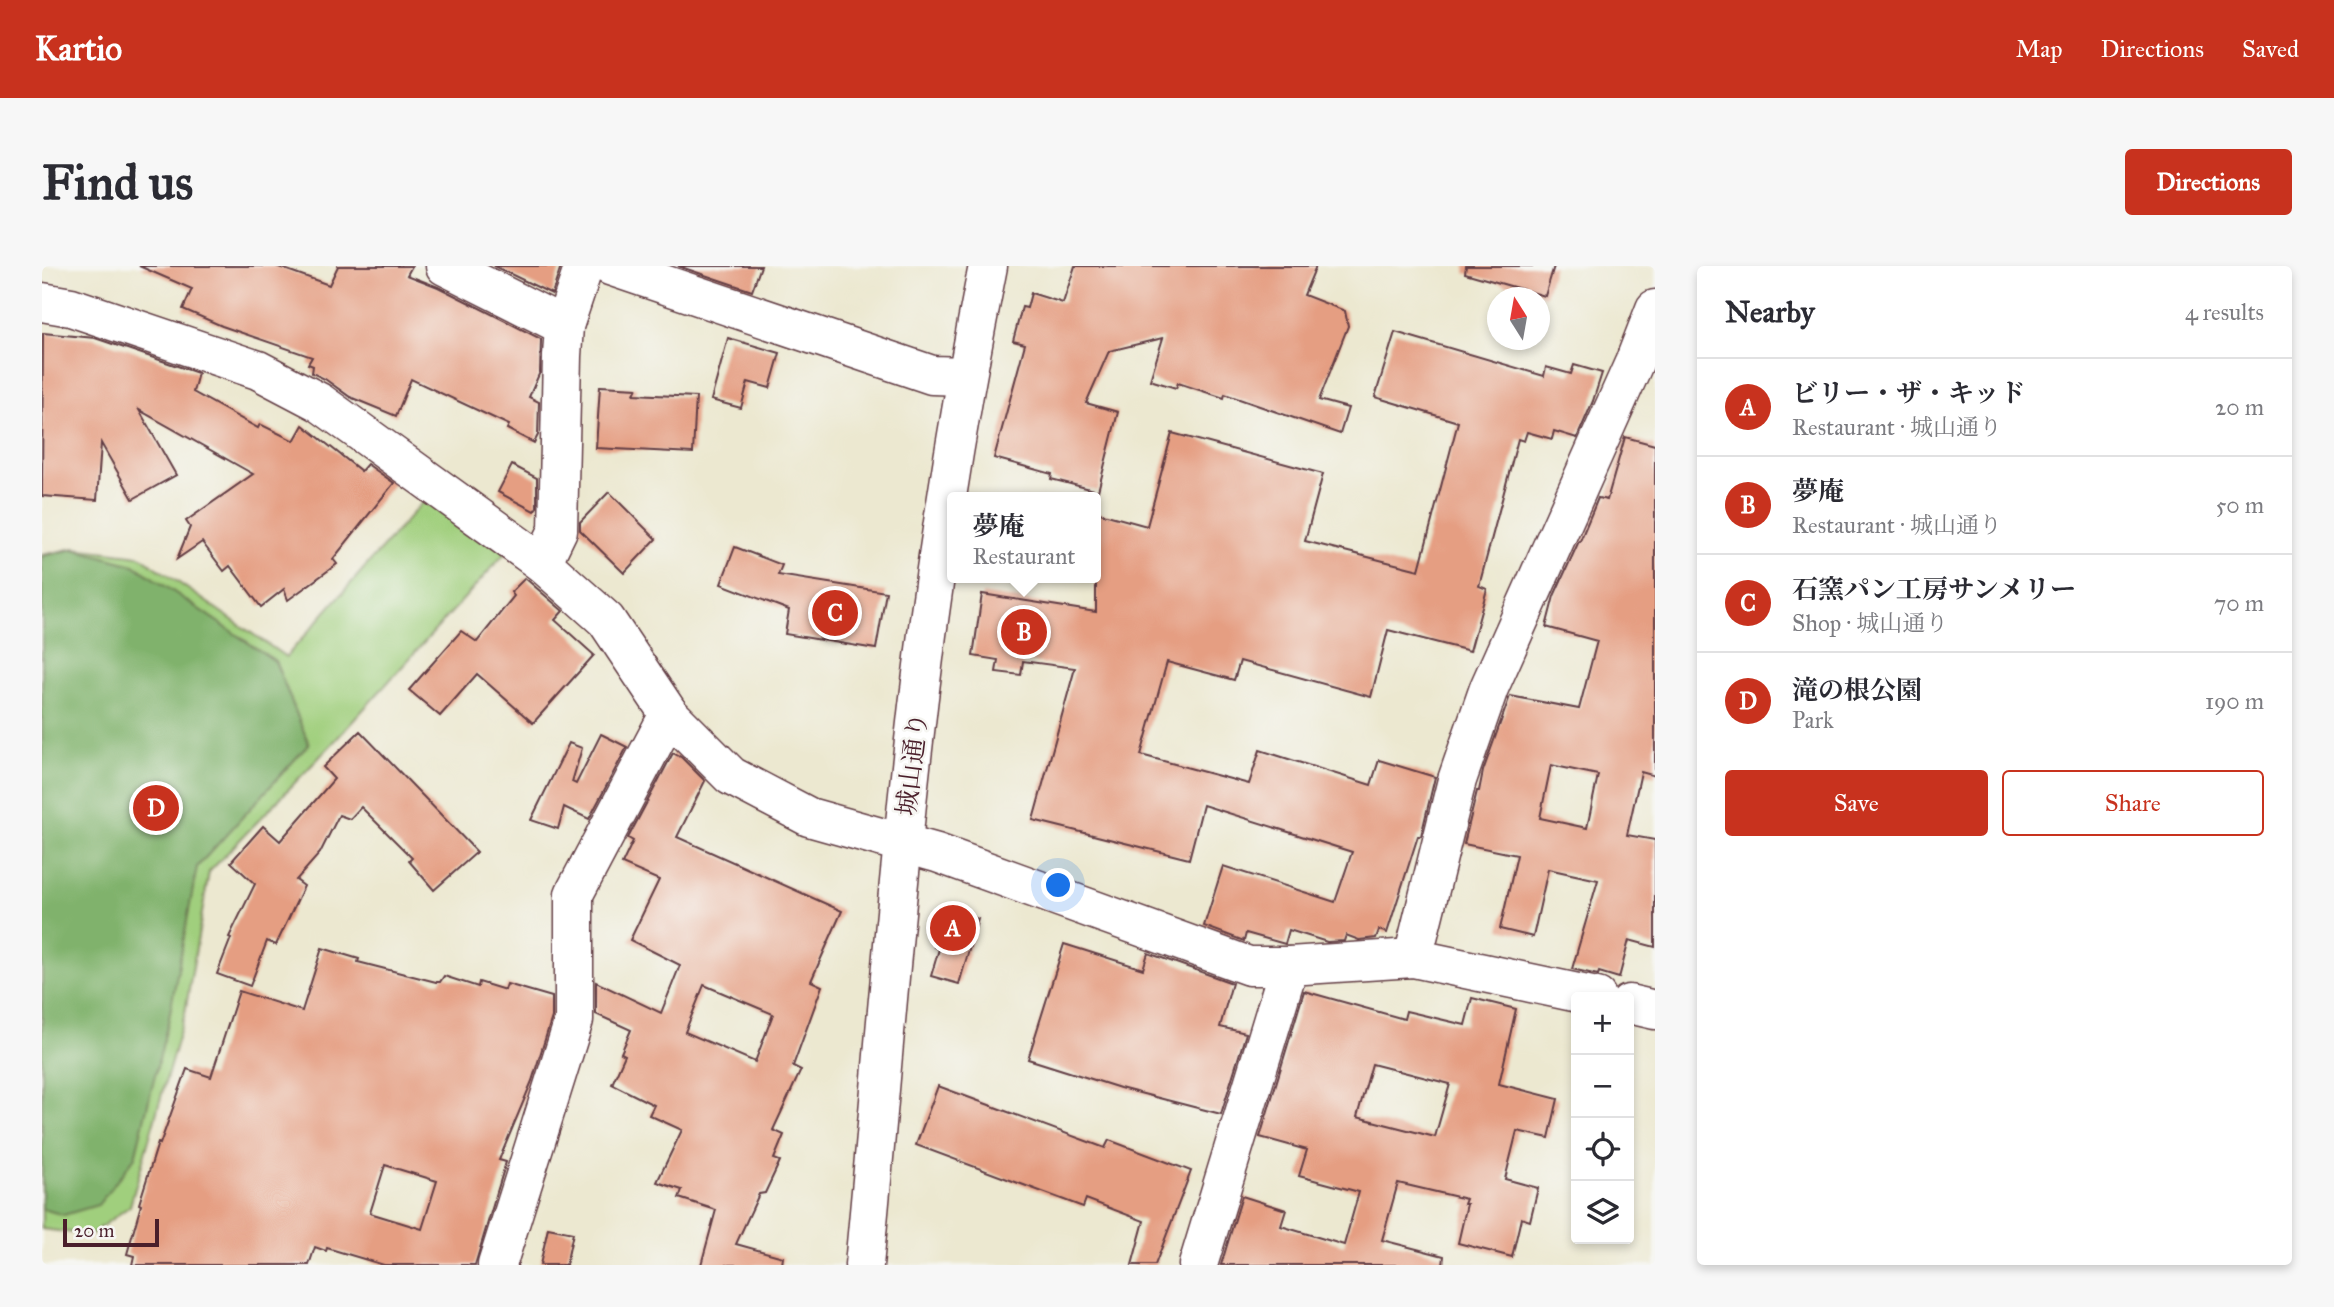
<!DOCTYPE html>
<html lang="en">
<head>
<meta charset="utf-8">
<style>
  body { margin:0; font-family:"IM FELL Great Primer","Noto Serif JP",serif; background:#f7f7f7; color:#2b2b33 }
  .controls { position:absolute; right:21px; bottom:21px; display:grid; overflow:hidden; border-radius:7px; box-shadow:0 4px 10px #0003 }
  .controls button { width:63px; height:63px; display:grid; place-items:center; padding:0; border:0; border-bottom:2px solid #e1e1e2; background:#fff; color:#2b2b33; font:35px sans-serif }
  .compass { position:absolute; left:1445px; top:21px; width:63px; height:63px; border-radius:50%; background:#fff; box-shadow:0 4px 10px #0003; rotate:349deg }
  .scale { position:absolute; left:21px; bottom:18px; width:96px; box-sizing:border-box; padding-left:7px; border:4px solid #4a1f2b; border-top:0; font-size:19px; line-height:24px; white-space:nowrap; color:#4a1f2b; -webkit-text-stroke:5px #f6f6f2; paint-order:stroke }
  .you { position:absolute; left:1017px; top:620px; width:24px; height:24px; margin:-18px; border:5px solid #fff; border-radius:50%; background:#1a73e8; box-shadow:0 0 0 10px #1a73e833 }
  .badge { display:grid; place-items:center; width:46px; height:46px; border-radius:50%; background:#c8321e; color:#fff; font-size:23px; font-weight:700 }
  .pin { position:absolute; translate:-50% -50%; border:4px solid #fff; box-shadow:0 2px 7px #0006 }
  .popup { position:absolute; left:905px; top:226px; width:154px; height:91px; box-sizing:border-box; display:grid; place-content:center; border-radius:7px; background:#fff; filter:drop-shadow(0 2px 5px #0005); font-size:23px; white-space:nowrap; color:#7c7c81 }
  .popup b { font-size:26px; color:#2b2b33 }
  .popup::after { content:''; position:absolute; left:50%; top:100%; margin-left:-14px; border:14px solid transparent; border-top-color:#fff }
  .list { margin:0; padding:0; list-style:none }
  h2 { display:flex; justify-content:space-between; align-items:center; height:91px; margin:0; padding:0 28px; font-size:30px }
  h2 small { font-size:23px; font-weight:400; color:#7c7c81 }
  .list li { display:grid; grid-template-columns:46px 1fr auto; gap:21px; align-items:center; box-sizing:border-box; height:98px; padding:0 28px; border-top:2px solid #e1e1e2 }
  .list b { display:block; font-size:26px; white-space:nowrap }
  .list p { margin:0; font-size:23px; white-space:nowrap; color:#7c7c81 }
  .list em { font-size:23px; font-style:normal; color:#7c7c81 }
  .actions { display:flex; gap:14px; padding:21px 28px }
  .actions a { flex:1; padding:16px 0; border:2px solid #c8321e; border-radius:7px; text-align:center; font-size:24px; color:#c8321e }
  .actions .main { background:#c8321e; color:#fff }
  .icon { flex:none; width:38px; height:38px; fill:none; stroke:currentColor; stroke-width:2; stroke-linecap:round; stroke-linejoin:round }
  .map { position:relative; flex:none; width:1613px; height:999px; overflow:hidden; border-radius:7px }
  header { display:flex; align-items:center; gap:42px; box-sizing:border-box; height:98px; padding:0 35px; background:#c8321e; color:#fff }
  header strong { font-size:33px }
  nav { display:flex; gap:38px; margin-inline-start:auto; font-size:24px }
  .intro { display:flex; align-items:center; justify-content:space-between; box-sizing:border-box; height:168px; padding:0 42px }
  h1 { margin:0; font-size:49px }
  .button { padding:18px 32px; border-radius:7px; background:#c8321e; color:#fff; font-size:24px; font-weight:700 }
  main { display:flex; gap:42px; padding:0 42px }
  aside { flex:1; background:#fff; border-radius:7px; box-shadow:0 4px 10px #0003 }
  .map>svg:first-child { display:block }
  .green { fill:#a0cf7d; stroke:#757754; stroke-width:2 }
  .forest { fill:#80b26c; stroke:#65684c; stroke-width:2 }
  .building { fill:#e59e82; fill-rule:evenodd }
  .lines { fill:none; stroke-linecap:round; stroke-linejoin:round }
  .minor-casing { stroke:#623d44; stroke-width:41 }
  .minor { stroke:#fff; stroke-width:38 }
  .labels { text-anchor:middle; stroke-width:5; stroke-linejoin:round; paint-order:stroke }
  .street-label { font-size:26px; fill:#4a1f2b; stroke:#f6f6f2 }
</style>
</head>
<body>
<header>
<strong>Kartio</strong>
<nav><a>Map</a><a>Directions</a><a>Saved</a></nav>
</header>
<div class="intro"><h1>Find us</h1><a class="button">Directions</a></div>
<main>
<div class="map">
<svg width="1613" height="999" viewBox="0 0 1613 999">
  <rect width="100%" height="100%" fill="#f6f6f2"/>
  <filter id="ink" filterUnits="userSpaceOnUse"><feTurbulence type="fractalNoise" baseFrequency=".0143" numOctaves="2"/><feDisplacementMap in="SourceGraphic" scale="14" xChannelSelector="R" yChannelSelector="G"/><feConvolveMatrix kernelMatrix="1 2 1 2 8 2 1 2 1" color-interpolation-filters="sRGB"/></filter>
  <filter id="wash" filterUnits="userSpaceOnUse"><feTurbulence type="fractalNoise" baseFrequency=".00686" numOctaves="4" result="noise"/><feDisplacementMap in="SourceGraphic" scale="28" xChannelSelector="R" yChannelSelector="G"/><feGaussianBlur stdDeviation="1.57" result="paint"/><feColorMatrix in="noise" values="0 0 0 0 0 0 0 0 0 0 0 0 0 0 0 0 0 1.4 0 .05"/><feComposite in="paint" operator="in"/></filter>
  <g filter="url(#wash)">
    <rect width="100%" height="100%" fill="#ece8d0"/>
    <!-- green -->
    <polygon class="green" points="384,232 466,284 290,478 167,606 143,747 88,940 48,969 0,963 0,289 32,282 98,290 244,391"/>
    <!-- forest -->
    <polygon class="forest" points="32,283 92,299 233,395 267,478 155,601 127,752 93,891 56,939 22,949 0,943 0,290"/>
    <g id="blocks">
      <!-- building -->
      <g class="building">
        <polygon points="97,0 234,0 287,19 296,0 370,0 365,9 396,21 499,73 498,106 487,131 497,136 496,169 492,177 465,163 467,159 369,113 354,150 308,131 283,113 270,107 271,100 266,98 270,91 180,60 141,43 150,23"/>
        <polygon points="452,0 519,0 510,28"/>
        <polygon points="636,0 719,0 710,25"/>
        <polygon points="1033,0 1274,0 1262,29 1303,45 1306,60 1277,134 1306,142 1298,168 1183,128 1182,132 1136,117 1134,122 1108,114 1121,72 1067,85 1044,137 1076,146 1056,225 1009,213 1010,208 952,192 983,78 971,75 980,41 985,42 989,27 1021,37"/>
        <polygon points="1424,0 1512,0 1503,30 1423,7"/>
        <polygon points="1353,66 1502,110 1504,101 1529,108 1532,99 1560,107 1551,135 1535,172 1512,165 1510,173 1485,166 1482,175 1476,173 1437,320 1445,323 1428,385 1346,364 1329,431 1198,395 1192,414 1125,396 1099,489 1207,518 1218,484 1329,519 1337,494 1393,511 1379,570 1376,570 1345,667 1337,664 1334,672 1317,674 1304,669 1302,675 1285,676 1247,664 1243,678 1204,667 1202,675 1162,660 1181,600 1293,636 1310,586 1161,539 1147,593 991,554 1033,402 981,395 979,409 954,406 956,394 931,390 940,328 1054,346 1054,246 1105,260 1130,167 1281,208 1263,275 1377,304 1416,156 1333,131"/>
        <polygon points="1,67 53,72 156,107 151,126 216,162 218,158 252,175 261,159 319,205 325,198 352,217 291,293 295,298 246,334 242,323 219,341 188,300 182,305 160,276 135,293 148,261 144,255 211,208 97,144 134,209 91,233 59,177 55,234 0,230"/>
        <polygon points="686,72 738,87 728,122 706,116 699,142 669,134"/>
        <polygon points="558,120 595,122 592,128 654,131 651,187 554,182"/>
        <path d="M 1583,171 L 1613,179 L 1613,510 L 1599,506 L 1585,569 L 1613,574 L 1613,681 L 1587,674 L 1577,712 L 1557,706 L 1556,709 L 1530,703 L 1556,614 L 1506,603 L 1491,671 L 1458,663 L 1475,589 L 1422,578 L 1435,525 L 1437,525 L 1441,505 L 1468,430 L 1537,443 L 1555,375 L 1504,361 L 1512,330 L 1537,275 L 1538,275 L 1556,232 L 1565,234 ZM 1509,499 L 1556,509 L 1545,562 L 1498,552 Z"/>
        <polygon points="470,199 495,212 495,241 492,245 456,226"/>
        <polygon points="567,226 614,273 582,307 538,264 538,256"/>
        <polygon points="693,281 740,299 736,309 844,326 834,383 743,368 747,344 679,318"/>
        <polygon points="483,312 521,345 513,354 552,389 491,457 435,408 398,450 367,424 419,365 435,376 472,330 469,326"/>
        <polygon points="318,465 435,586 392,624 367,595 370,592 319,541 308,553 297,549 278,587 254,614 262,620 234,679 225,675 208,720 175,708 189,672 187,671 213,618 189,596 221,560 238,575 292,513 281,501"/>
        <polygon points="559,468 585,481 547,553 522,541 516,563 489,554 527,477 540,482 530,516 534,518"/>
        <path d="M 631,487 L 639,491 L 663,515 L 635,571 L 800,645 L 769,715 L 780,720 L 751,800 L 759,804 L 731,864 L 742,869 L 732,893 L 738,895 L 723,927 L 717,928 L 694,978 L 741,991 L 740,999 L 659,999 L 674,944 L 637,932 L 640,924 L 615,916 L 640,864 L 607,849 L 612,839 L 570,818 L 583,789 L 579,787 L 589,764 L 554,748 L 554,716 L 619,747 L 638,699 L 588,674 L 617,614 L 580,598 L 591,575 L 586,572 ZM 662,719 L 731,748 L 713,796 L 643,766 Z"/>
        <polygon points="903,643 936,653 917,718 889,710 897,683 892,681"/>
        <polygon points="1022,678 1101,703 1106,687 1190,717 1178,761 1204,767 1179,848 1078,822 986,793"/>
        <path d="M 280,682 L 317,693 L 316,696 L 394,716 L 398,716 L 402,710 L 436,721 L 437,716 L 463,724 L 465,718 L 510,731 L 510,751 L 490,815 L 457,894 L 464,896 L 433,999 L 342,999 L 285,982 L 284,985 L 273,981 L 267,999 L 90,999 L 92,990 L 85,988 L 99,939 L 97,938 L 116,877 L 118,878 L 145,803 L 169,811 L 197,725 L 260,745 ZM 343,899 L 395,915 L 380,963 L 328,947 Z"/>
        <path d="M 1262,725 L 1362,753 L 1364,745 L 1423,759 L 1430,732 L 1474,743 L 1457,818 L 1516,833 L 1507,872 L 1475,865 L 1463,913 L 1496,922 L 1488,955 L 1479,952 L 1470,991 L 1416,977 L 1425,938 L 1422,938 L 1424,933 L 1356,917 L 1340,974 L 1402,990 L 1401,999 L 1179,999 L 1200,930 L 1244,944 L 1239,960 L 1302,979 L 1317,926 L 1257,910 L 1265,884 L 1218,871 ZM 1330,798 L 1408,818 L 1393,871 L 1315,851 Z"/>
        <polygon points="896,820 1063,882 1067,874 1149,905 1113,999 1090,999 1102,955 1044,933 1041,941 874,879"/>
        <polygon points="506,962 531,967 524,999 498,999"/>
      </g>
    </g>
  </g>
  <g filter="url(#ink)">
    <use href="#blocks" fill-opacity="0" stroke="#623d44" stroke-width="2"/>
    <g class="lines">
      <defs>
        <g id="minor">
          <polyline points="403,0 522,60"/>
          <polyline points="568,0 890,109 924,110"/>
          <polyline points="0,36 29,41 216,104 277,136 500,297 564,354 627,448 689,510 767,551 895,587 1207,700 1247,700 1371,692 1555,731"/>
          <polyline points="500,297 516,264 520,90 522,60 542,0"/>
          <polyline points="1371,692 1415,514 1447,422 1592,97 1613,43"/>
          <polyline points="1587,738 1613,744"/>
          <polyline points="455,999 532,754 532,628 627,448"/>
          <path d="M 822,999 C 836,858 846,717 861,577 C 880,383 908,190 946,0"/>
          <polyline points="1156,999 1247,700"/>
        </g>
      </defs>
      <!-- minor casing -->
      <use href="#minor" class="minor-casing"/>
      <!-- minor -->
      <use href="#minor" class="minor"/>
    </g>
  </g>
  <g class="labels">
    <!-- street labels -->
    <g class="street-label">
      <text transform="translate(870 498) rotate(-83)" y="9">城山通り</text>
    </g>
  </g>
</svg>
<div class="controls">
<button>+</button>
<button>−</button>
<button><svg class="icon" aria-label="locate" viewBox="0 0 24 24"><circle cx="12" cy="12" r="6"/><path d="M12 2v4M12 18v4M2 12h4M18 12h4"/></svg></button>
<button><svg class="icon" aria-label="layers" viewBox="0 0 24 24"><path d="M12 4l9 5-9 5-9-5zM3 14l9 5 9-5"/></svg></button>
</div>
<svg class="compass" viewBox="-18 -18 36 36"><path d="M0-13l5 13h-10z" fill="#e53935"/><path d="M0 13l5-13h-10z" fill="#7c7c81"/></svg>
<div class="scale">20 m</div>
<div class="you"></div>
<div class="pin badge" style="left:911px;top:662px">A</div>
<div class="pin badge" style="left:982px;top:366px">B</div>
<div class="popup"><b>夢庵</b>Restaurant</div>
<div class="pin badge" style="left:793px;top:347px">C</div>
<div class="pin badge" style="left:114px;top:542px">D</div>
</div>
<aside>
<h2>Nearby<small>4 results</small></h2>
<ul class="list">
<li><span class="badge">A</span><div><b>ビリー・ザ・キッド</b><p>Restaurant · 城山通り</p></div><em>20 m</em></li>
<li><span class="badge">B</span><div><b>夢庵</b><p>Restaurant · 城山通り</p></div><em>50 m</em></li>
<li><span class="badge">C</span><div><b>石窯パン工房サンメリー</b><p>Shop · 城山通り</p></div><em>70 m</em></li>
<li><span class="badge">D</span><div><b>滝の根公園</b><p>Park</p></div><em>190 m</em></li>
</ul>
<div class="actions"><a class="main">Save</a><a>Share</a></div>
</aside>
</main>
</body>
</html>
